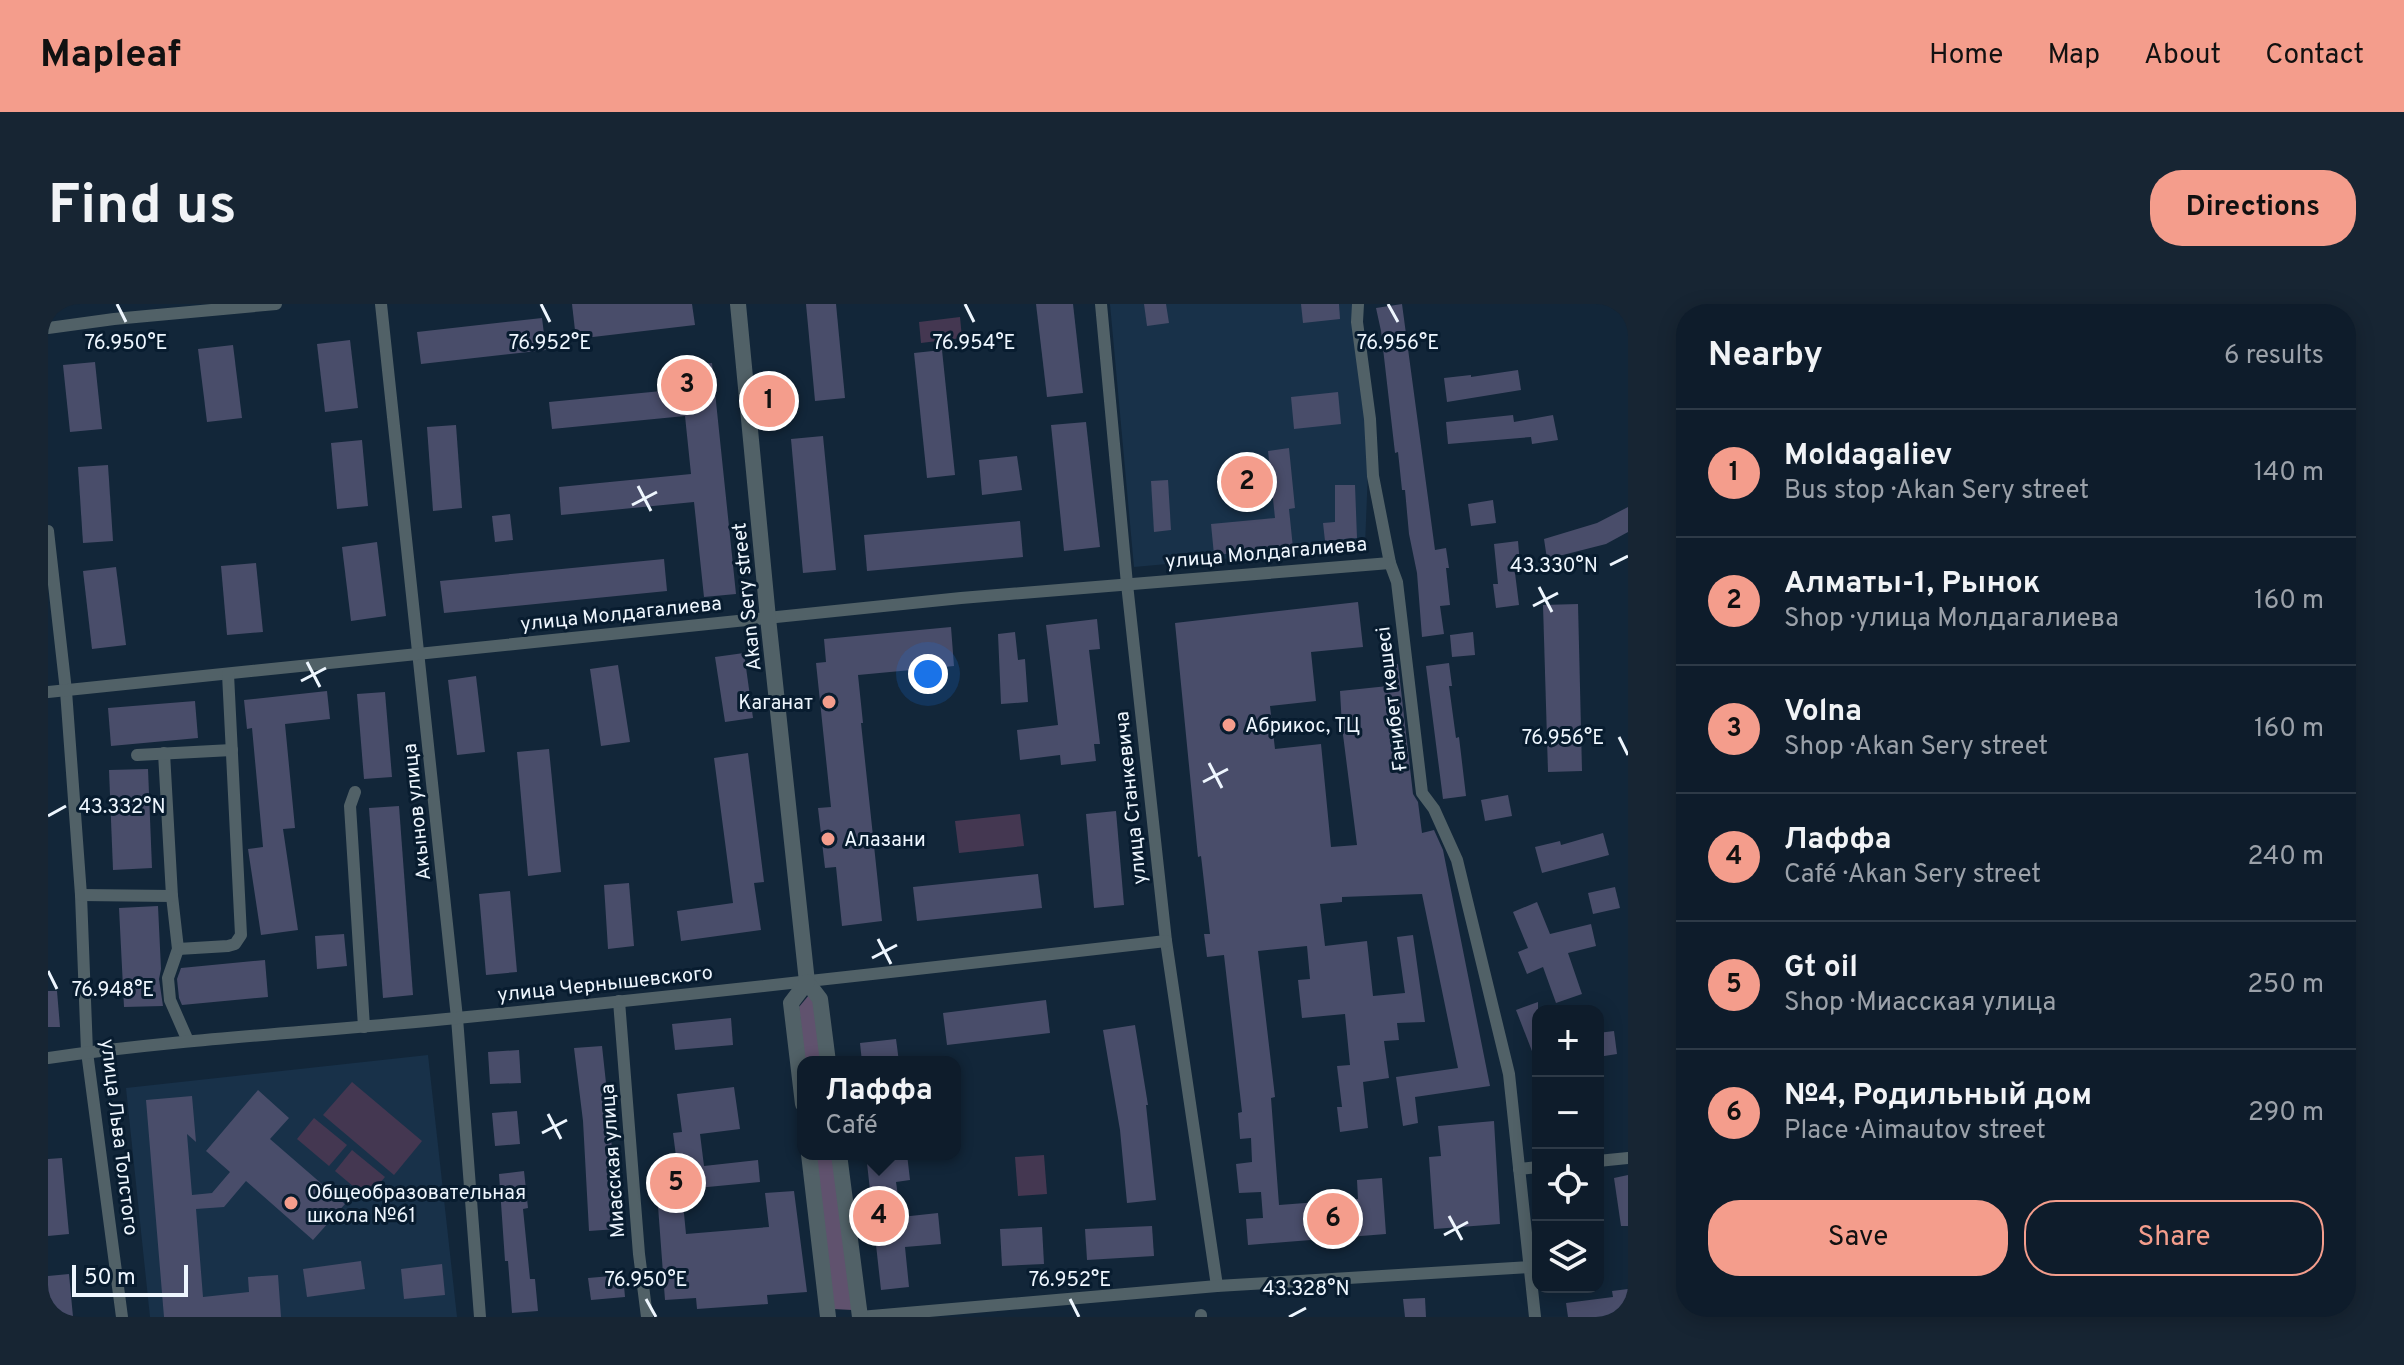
<!DOCTYPE html>
<html lang="en">
<head>
<meta charset="utf-8">
<style>
  body { margin:0; font-family:Overpass,sans-serif; background:#172533; color:#f1f3f6 }
  .controls { position:absolute; right:24px; bottom:24px; display:grid; overflow:hidden; border-radius:16px; box-shadow:0 4px 20px #0003 }
  .controls button { width:72px; height:72px; display:grid; place-items:center; padding:0; border:0; border-bottom:2px solid #2e3a47; background:#0e1c2b; color:#f1f3f6; font:40px sans-serif }
  .scale { position:absolute; left:24px; bottom:20px; width:116px; box-sizing:border-box; padding-left:8px; border:4px solid #eef6fe; border-top:0; font-size:22px; line-height:28px; white-space:nowrap; color:#eef6fe; -webkit-text-stroke:6px #081c2f; paint-order:stroke }
  .you { position:absolute; left:880px; top:370px; width:28px; height:28px; margin:-20px; border:6px solid #fff; border-radius:50%; background:#1a73e8; box-shadow:0 0 0 12px #1a73e833 }
  .badge { display:grid; place-items:center; width:52px; height:52px; border-radius:50%; background:#f49d8c; color:#111; font-size:26px; font-weight:700 }
  .pin { position:absolute; translate:-50% -50%; border:4px solid #fff; box-shadow:0 2px 8px #0006 }
  .popup { position:absolute; left:749px; top:752px; width:164px; height:104px; box-sizing:border-box; display:grid; place-content:center; border-radius:16px; background:#0e1c2b; filter:drop-shadow(0 2px 6px #0005); font-size:26px; white-space:nowrap; color:#9ba1a9 }
  .popup b { font-size:30px; color:#f1f3f6 }
  .popup::after { content:''; position:absolute; left:50%; top:100%; margin-left:-16px; border:16px solid transparent; border-top-color:#0e1c2b }
  .list { margin:0; padding:0; list-style:none }
  h2 { display:flex; justify-content:space-between; align-items:center; height:104px; margin:0; padding:0 32px; font-size:34px }
  h2 small { font-size:26px; font-weight:400; color:#9ba1a9 }
  .list li { display:grid; grid-template-columns:52px 1fr auto; gap:24px; align-items:center; box-sizing:border-box; height:128px; padding:0 32px; border-top:2px solid #2e3a47 }
  .list b { display:block; font-size:30px; white-space:nowrap }
  .list p { margin:0; font-size:26px; white-space:nowrap; color:#9ba1a9 }
  .list em { font-size:26px; font-style:normal; color:#9ba1a9 }
  .actions { display:flex; gap:16px; padding:24px 32px }
  .actions a { flex:1; padding:18px 0; border:2px solid #f49d8c; border-radius:32px; text-align:center; font-size:28px; color:#f49d8c }
  .actions .main { background:#f49d8c; color:#111 }
  .icon { flex:none; width:44px; height:44px; fill:none; stroke:currentColor; stroke-width:2; stroke-linecap:round; stroke-linejoin:round }
  .map { position:relative; flex:none; width:1580px; height:1013px; overflow:hidden; border-radius:32px }
  header { display:flex; align-items:center; gap:48px; box-sizing:border-box; height:112px; padding:0 40px; background:#f49d8c; color:#111 }
  header strong { font-size:38px }
  nav { display:flex; gap:44px; margin-inline-start:auto; font-size:28px }
  .intro { display:flex; align-items:center; justify-content:space-between; box-sizing:border-box; height:192px; padding:0 48px }
  h1 { margin:0; font-size:56px }
  .button { padding:20px 36px; border-radius:32px; background:#f49d8c; color:#111; font-size:28px; font-weight:700 }
  main { display:flex; gap:48px; padding:0 48px }
  aside { flex:1; background:#0e1c2b; border-radius:32px; box-shadow:0 4px 20px #0003 }
  .map>svg:first-child { display:block }
  .built { fill:#183149 }
  .green { fill:#443751 }
  .forest { fill:#60526e }
  .building { fill:#494d6a }
  .lines { fill:none; stroke-linecap:round; stroke-linejoin:round }
  .minor { stroke:#516167; stroke-width:12 }
  .tertiary { stroke:#516167; stroke-width:16 }
  .ticks { fill:none; stroke:#eef6fe; stroke-width:3 }
  .poi-dot { fill:#f49d8c; stroke:#081c2f; stroke-width:3 }
  .labels { text-anchor:middle; stroke-width:6; stroke-linejoin:round; paint-order:stroke }
  .street-label { font-size:20px; fill:#eef6fe; stroke:#081c2f }
  .poi-label { font-size:20px; fill:#eef6fe; stroke:#081c2f; text-anchor:start }
  .ticks-label { font-size:20px; text-anchor:middle; fill:#eef6fe; stroke:#081c2f; stroke-width:6; stroke-linejoin:round; paint-order:stroke }
</style>
</head>
<body>
<header>
<strong>Mapleaf</strong>
<nav><a>Home</a><a>Map</a><a>About</a><a>Contact</a></nav>
</header>
<div class="intro"><h1>Find us</h1><a class="button">Directions</a></div>
<main>
<div class="map">
<svg width="1580" height="1013" viewBox="0 0 1580 1013">
  <rect width="100%" height="100%" fill="#122639"/>
  <!-- built -->
  <g class="built">
    <polygon points="1062,0 1312,0 1322,115 1317,242 1086,263"/>
    <polygon points="380,751 409,1013 102,1013 78,784"/>
  </g>
  <!-- green -->
  <g class="green">
    <polygon points="912,13 914,34 873,39 871,18"/>
    <polygon points="972,510 976,542 911,549 907,517"/>
    <polygon points="304,778 374,837 346,871 275,811"/>
    <polygon points="266,814 299,841 281,862 249,835"/>
    <polygon points="304,846 337,873 319,894 287,867"/>
    <polygon points="996,851 999,890 970,892 967,853"/>
  </g>
  <!-- forest -->
  <g class="forest">
    <polygon points="761,691 767,701 774,758 757,758 751,703"/>
    <polygon points="768,850 785,850 804,1006 785,1005"/>
  </g>
  <!-- building -->
  <g class="building">
    <polygon points="524,0 644,0 647,21 528,35"/>
    <polygon points="758,0 788,0 797,94 767,97"/>
    <polygon points="988,0 1025,0 1035,89 999,93"/>
    <polygon points="1096,0 1118,0 1121,19 1099,22"/>
    <polygon points="1253,0 1291,0 1292,15 1255,19"/>
    <polygon points="1354,0 1387,246 1398,244 1401,264 1398,264 1402,301 1392,302 1396,330 1374,333 1369,269 1361,230 1357,186 1354,186 1350,148 1347,149 1333,27 1328,4"/>
    <polygon points="494,14 498,46 373,60 369,28"/>
    <polygon points="302,36 310,104 277,108 269,40"/>
    <polygon points="185,41 194,114 159,118 150,45"/>
    <polygon points="894,46 907,171 879,174 866,49"/>
    <polygon points="47,58 54,125 22,128 15,61"/>
    <polygon points="664,59 688,290 656,293 646,198 513,211 511,183 643,170 637,112 504,125 501,98 634,85 632,62"/>
    <polygon points="1470,66 1473,86 1399,98 1396,74 1423,71 1423,73"/>
    <polygon points="1290,88 1293,120 1246,125 1243,93"/>
    <polygon points="1465,111 1466,118 1505,111 1510,136 1484,140 1483,133 1400,140 1398,118"/>
    <polygon points="1038,118 1052,243 1016,247 1003,121"/>
    <polygon points="408,121 414,204 385,207 379,123"/>
    <polygon points="775,132 788,266 755,269 743,135"/>
    <polygon points="314,136 320,202 289,205 283,139"/>
    <polygon points="1241,144 1247,204 1241,205 1245,244 1166,251 1163,220 1227,214 1220,147"/>
    <polygon points="969,152 974,186 934,191 931,156"/>
    <polygon points="60,161 65,237 35,239 30,163"/>
    <polygon points="1120,176 1123,226 1106,228 1103,177"/>
    <polygon points="1287,181 1307,181 1309,234 1277,237 1275,219 1287,218"/>
    <polygon points="1445,196 1448,219 1423,222 1420,200"/>
    <polygon points="1580,203 1580,228 1558,240 1499,255 1496,235 1549,219"/>
    <polygon points="462,210 465,236 447,238 444,212"/>
    <polygon points="972,217 975,253 819,267 816,231"/>
    <polygon points="1470,237 1472,261 1466,261 1471,301 1448,304 1445,280 1450,280 1446,240"/>
    <polygon points="329,238 338,312 303,317 294,243"/>
    <polygon points="616,255 619,287 396,309 392,277"/>
    <polygon points="208,259 215,328 179,331 173,262"/>
    <polygon points="68,263 78,341 44,345 35,267"/>
    <polygon points="1310,298 1315,343 1263,348 1268,397 1222,402 1227,445 1273,440 1283,543 1309,541 1294,423 1292,387 1340,382 1337,362 1350,360 1365,490 1370,498 1374,529 1386,526 1395,546 1442,782 1367,793 1370,819 1355,822 1348,773 1410,764 1374,590 1294,593 1294,598 1272,600 1277,642 1319,637 1325,692 1357,689 1349,633 1365,631 1377,718 1349,719 1351,736 1336,737 1341,774 1315,778 1320,824 1292,828 1289,803 1294,803 1289,762 1302,761 1297,710 1254,714 1250,676 1262,675 1259,642 1210,647 1227,793 1223,794 1231,901 1310,895 1309,876 1334,874 1338,930 1200,941 1198,915 1215,914 1213,888 1191,889 1188,860 1204,858 1203,834 1192,835 1190,809 1194,808 1176,651 1159,653 1156,630 1162,630 1153,552 1150,553 1127,319"/>
    <polygon points="1530,300 1534,467 1500,468 1495,301"/>
    <polygon points="1049,315 1052,345 1041,346 1052,440 1046,440 1048,457 1013,461 1012,451 972,456 969,426 1010,421 998,321"/>
    <polygon points="903,323 906,362 810,371 815,419 813,419 834,617 794,622 788,563 777,564 770,504 783,503 768,359 778,358 776,335"/>
    <polygon points="967,328 970,356 977,355 980,398 953,400 950,330"/>
    <polygon points="1425,328 1427,351 1404,353 1402,331"/>
    <polygon points="696,349 705,414 677,418 667,353"/>
    <polygon points="1401,359 1404,382 1401,382 1408,434 1411,433 1418,492 1395,495 1378,362"/>
    <polygon points="570,361 582,438 553,442 542,365"/>
    <polygon points="428,372 437,448 409,451 400,376"/>
    <polygon points="279,387 282,415 237,420 247,524 235,525 250,626 213,631 200,545 215,543 204,424 199,425 196,396"/>
    <polygon points="337,388 344,473 316,475 309,390"/>
    <polygon points="147,397 150,434 63,442 60,404"/>
    <polygon points="501,445 513,568 480,572 469,448"/>
    <polygon points="700,449 716,578 706,579 713,626 633,637 629,607 685,599 666,454"/>
    <polygon points="100,465 104,564 65,566 61,466"/>
    <polygon points="1460,491 1464,512 1437,517 1433,496"/>
    <polygon points="351,502 365,691 335,694 321,504"/>
    <polygon points="1068,507 1076,601 1046,604 1038,510"/>
    <polygon points="1555,529 1561,551 1494,569 1487,543 1512,537 1513,541"/>
    <polygon points="990,570 994,604 869,617 865,583"/>
    <polygon points="581,579 586,642 560,645 556,581"/>
    <polygon points="1567,583 1572,604 1545,610 1540,589"/>
    <polygon points="462,587 469,668 438,671 431,590"/>
    <polygon points="1489,598 1502,630 1543,620 1548,642 1520,649 1534,690 1508,699 1495,663 1479,670 1470,648 1480,644 1465,608"/>
    <polygon points="110,602 113,665 111,675 115,702 76,703 71,604"/>
    <polygon points="296,630 299,662 269,665 267,632"/>
    <polygon points="217,656 220,693 134,701 131,694 129,675 133,664"/>
    <polygon points="0,687 9,687 12,723 0,723"/>
    <polygon points="998,696 1002,729 899,741 895,709"/>
    <polygon points="1490,698 1490,760 1489,760 1468,706"/>
    <polygon points="683,714 685,741 627,746 624,720"/>
    <polygon points="1087,721 1100,801 1098,801 1108,896 1079,899 1072,826 1055,726"/>
    <polygon points="1566,727 1569,750 1550,753 1550,729"/>
    <polygon points="848,735 851,758 814,758 812,739"/>
    <polygon points="554,742 562,816 569,925 541,927 535,817 526,744"/>
    <polygon points="471,746 473,779 442,780 440,748"/>
    <polygon points="686,783 692,825 652,830 656,862 710,856 712,878 649,884 650,887 634,889 638,930 721,923 717,889 746,887 759,988 719,991 720,1000 649,1005 648,994 617,996 610,902 616,902 611,862 629,860 625,829 634,828 629,790"/>
    <polygon points="210,786 241,814 222,835 297,900 265,936 198,877 176,903 148,905 155,993 201,988 200,973 230,971 233,1013 116,1013 98,796 144,792 148,838 139,830 144,891 164,889 182,868 158,847"/>
    <polygon points="469,807 472,840 447,842 444,809"/>
    <polygon points="1446,817 1452,920 1386,925 1381,853 1393,852 1390,822"/>
    <polygon points="818,850 859,850 862,876 848,878 853,913 890,909 893,940 857,943 861,983 833,986"/>
    <polygon points="14,854 21,930 0,932 0,855"/>
    <polygon points="476,867 480,904 475,905 482,975 487,975 490,1007 464,1009 460,957 457,957 451,870"/>
    <polygon points="1580,871 1580,922 1573,922 1566,874"/>
    <polygon points="1104,922 1106,952 1039,956 1037,925"/>
    <polygon points="994,923 996,960 954,962 952,925"/>
    <polygon points="313,957 317,985 259,993 255,965"/>
    <polygon points="394,960 397,991 356,995 353,965"/>
    <polygon points="21,970 25,1013 0,1013 0,972"/>
    <polygon points="575,971 577,993 543,996 540,974"/>
    <polygon points="1580,985 1580,1013 1520,1013 1518,999 1565,993 1564,987"/>
    <polygon points="1377,994 1378,1013 1357,1013 1355,995"/>
  </g>
  <g class="lines">
    <!-- minor -->
    <g class="minor">
      <polyline points="333,0 409,714 432,1013"/>
      <polyline points="1053,0 1079,280 1118,637 1169,982"/>
      <polyline points="1310,0 1309,18 1322,115 1325,172 1342,259 1349,278 1374,489 1386,505 1409,556 1461,770 1487,1013"/>
      <polyline points="0,24 66,15 228,0"/>
      <polyline points="0,227 18,387 33,591 39,748 74,1013"/>
      <polyline points="0,388 913,294 1342,259"/>
      <polyline points="116,449 124,592 130,645 120,674 122,696 140,737"/>
      <polyline points="89,451 184,446"/>
      <polyline points="307,488 302,502 316,723"/>
      <polyline points="33,591 124,592"/>
      <polyline points="130,645 180,642 187,640 193,631 180,370"/>
      <polyline points="571,697 591,950 599,1013"/>
      <path d="M 0,754 C 136,734 273,728 409,714 C 646,691 882,664 1118,637"/>
      <polyline points="1550,857 1580,854"/>
      <polyline points="1471,865 1490,863"/>
      <polyline points="1153,1011 1153,1013"/>
      <polyline points="812,1013 1169,982 1482,963"/>
    </g>
    <!-- tertiary -->
    <g class="tertiary">
      <polyline points="690,0 720,314 759,678 772,695 780,758"/>
      <polyline points="755,800 743,699 759,678"/>
      <polyline points="761,850 780,1013"/>
      <polyline points="791,850 812,1013"/>
    </g>
  </g>
  <!-- ticks -->
  <path class="ticks" d="M 69,0 L 78,18M 493,0 L 502,18M 917,0 L 926,18M 1340,0 L 1350,18M 590,182 L 603,207M 584,201 L 609,188M 1562,261 L 1580,252M 1491,283 L 1504,308M 1485,302 L 1510,289M 259,358 L 272,383M 253,377 L 278,364M 1571,433 L 1580,451M 1161,459 L 1174,484M 1155,478 L 1180,465M 0,512 L 18,502M 830,635 L 843,660M 824,654 L 849,641M 0,667 L 9,685M 500,810 L 513,835M 494,829 L 519,816M 1401,912 L 1414,936M 1396,931 L 1420,918M 598,995 L 608,1013M 1022,995 L 1031,1013M 1241,1013 L 1258,1004"/>
  <!-- markers -->
  <g class="poi-dot">
    <circle cx="781" cy="398" r="8"/>
    <circle cx="1181" cy="421" r="8"/>
    <circle cx="780" cy="535" r="8"/>
    <circle cx="243" cy="899" r="8"/>
  </g>
  <g class="labels">
    <!-- street labels -->
    <g class="street-label">
      <text transform="translate(1218 248) rotate(-5)" y="7">улица Молдагалиева</text>
      <text transform="translate(698 293) rotate(-96)" y="7">Akan Sery street</text>
      <text transform="translate(573 309) rotate(-6)" y="7">улица Молдагалиева</text>
      <text transform="translate(1343 395) rotate(-97)" y="7">Ғанибет көшесі</text>
      <text transform="translate(1082 494) rotate(-96)" y="7">улица Станкевича</text>
      <text transform="translate(368 508) rotate(-96)" y="7">Акынов улица</text>
      <text transform="translate(557 679) rotate(-6)" y="7">улица Чернышевского</text>
      <text transform="translate(72 833) rotate(83)" y="7">улица Льва Толстого</text>
      <text transform="translate(564 857) rotate(-94)" y="7">Миасская улица</text>
    </g>
    <!-- poi labels -->
    <g class="poi-label">
      <text x="765" y="405" text-anchor="end">Каганат</text>
      <text x="1197" y="428">Абрикос, ТЦ</text>
      <text x="796" y="542">Алазани</text>
      <text x="259" y="895">Общеобразовательная<tspan x="259" dy="23">школа №61</tspan></text>
    </g>
  </g>
  <g class="ticks-label">
    <text x="78" y="45">76.950°E</text>
    <text x="502" y="45">76.952°E</text>
    <text x="926" y="45">76.954°E</text>
    <text x="1350" y="45">76.956°E</text>
    <text x="1506" y="268">43.330°N</text>
    <text x="1515" y="440">76.956°E</text>
    <text x="74" y="509">43.332°N</text>
    <text x="65" y="692">76.948°E</text>
    <text x="598" y="982">76.950°E</text>
    <text x="1022" y="982">76.952°E</text>
    <text x="1258" y="991">43.328°N</text>
  </g>
</svg>
<div class="controls">
<button>+</button>
<button>−</button>
<button><svg class="icon" aria-label="locate" viewBox="0 0 24 24"><circle cx="12" cy="12" r="6"/><path d="M12 2v4M12 18v4M2 12h4M18 12h4"/></svg></button>
<button><svg class="icon" aria-label="layers" viewBox="0 0 24 24"><path d="M12 4l9 5-9 5-9-5zM3 14l9 5 9-5"/></svg></button>
</div>
<div class="scale">50 m</div>
<div class="you"></div>
<div class="pin badge" style="left:721px;top:97px">1</div>
<div class="pin badge" style="left:1199px;top:178px">2</div>
<div class="pin badge" style="left:639px;top:81px">3</div>
<div class="pin badge" style="left:831px;top:912px">4</div>
<div class="popup"><b>Лаффа</b>Café</div>
<div class="pin badge" style="left:628px;top:879px">5</div>
<div class="pin badge" style="left:1285px;top:915px">6</div>
</div>
<aside>
<h2>Nearby<small>6 results</small></h2>
<ul class="list">
<li><span class="badge">1</span><div><b>Moldagaliev</b><p>Bus stop · Akan Sery street</p></div><em>140 m</em></li>
<li><span class="badge">2</span><div><b>Алматы-1, Рынок</b><p>Shop · улица Молдагалиева</p></div><em>160 m</em></li>
<li><span class="badge">3</span><div><b>Volna</b><p>Shop · Akan Sery street</p></div><em>160 m</em></li>
<li><span class="badge">4</span><div><b>Лаффа</b><p>Café · Akan Sery street</p></div><em>240 m</em></li>
<li><span class="badge">5</span><div><b>Gt oil</b><p>Shop · Миасская улица</p></div><em>250 m</em></li>
<li><span class="badge">6</span><div><b>№4, Родильный дом</b><p>Place · Aimautov street</p></div><em>290 m</em></li>
</ul>
<div class="actions"><a class="main">Save</a><a>Share</a></div>
</aside>
</main>
</body>
</html>
